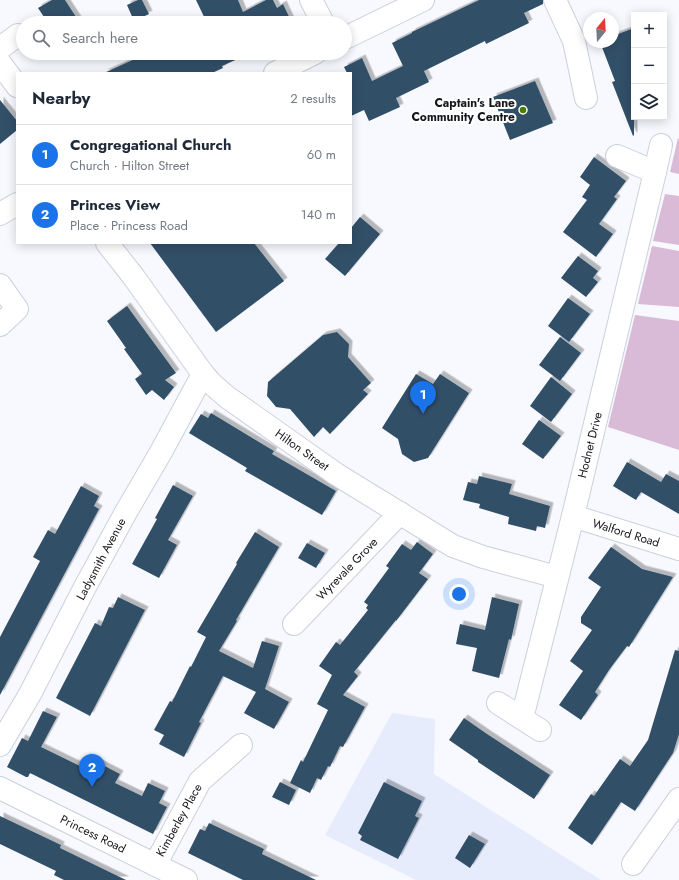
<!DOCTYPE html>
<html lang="en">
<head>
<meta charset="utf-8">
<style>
  body { margin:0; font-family:Jost,sans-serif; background:#f2f2f3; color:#1f2937 }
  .controls { position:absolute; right:12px; top:12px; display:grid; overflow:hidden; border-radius:0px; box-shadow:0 2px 10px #0003 }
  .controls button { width:36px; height:36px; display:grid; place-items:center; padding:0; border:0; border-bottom:1px solid #e0e1e3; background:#fff; color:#1f2937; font:20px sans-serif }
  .compass { position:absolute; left:583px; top:12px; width:36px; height:36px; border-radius:50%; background:#fff; box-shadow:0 2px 10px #0003; rotate:18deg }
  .you { position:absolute; left:459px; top:594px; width:14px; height:14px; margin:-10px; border:3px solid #fff; border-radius:50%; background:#1a73e8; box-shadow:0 0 0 6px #1a73e833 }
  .badge { display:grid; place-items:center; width:26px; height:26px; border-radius:50%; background:#1a73e8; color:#fff; font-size:13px; font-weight:700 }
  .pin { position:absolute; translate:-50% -33px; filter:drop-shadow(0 1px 2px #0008) }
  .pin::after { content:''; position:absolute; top:21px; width:14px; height:12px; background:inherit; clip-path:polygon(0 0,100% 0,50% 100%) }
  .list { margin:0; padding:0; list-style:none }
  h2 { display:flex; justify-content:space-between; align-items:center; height:52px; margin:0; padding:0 16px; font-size:17px }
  h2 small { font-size:13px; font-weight:400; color:#747a83 }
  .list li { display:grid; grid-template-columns:26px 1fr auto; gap:12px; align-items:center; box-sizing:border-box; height:60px; padding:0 16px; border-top:1px solid #e0e1e3 }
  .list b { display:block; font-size:15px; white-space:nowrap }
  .list p { margin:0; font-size:13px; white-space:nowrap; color:#747a83 }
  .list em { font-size:13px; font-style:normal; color:#747a83 }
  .icon { flex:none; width:22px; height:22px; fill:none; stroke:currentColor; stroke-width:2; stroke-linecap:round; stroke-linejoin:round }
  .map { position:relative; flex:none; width:679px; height:880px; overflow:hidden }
  .search { position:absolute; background:#fff; box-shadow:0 2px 10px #0003; left:16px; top:16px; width:336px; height:44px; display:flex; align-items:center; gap:10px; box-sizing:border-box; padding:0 14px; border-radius:22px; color:#747a83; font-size:15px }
  .panel { position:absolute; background:#fff; box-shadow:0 2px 10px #0003; left:16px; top:72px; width:336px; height:172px; border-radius:0px }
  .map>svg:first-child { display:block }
  .built { fill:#e7ecfd }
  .green { fill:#d9bbd8 }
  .building { fill:#304f68; filter:url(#shadow) }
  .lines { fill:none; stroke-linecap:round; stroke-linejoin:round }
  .street-casing { stroke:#cbd0dc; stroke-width:24 }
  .secondary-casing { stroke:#cbd0dc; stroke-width:24 }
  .primary-casing { stroke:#cbd0dc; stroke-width:24 }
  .street { stroke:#fff; stroke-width:22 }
  .secondary { stroke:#fff; stroke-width:22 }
  .primary { stroke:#fff; stroke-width:22 }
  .poi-dot { fill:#4b7b03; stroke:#fff; stroke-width:1.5 }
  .labels { text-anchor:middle; stroke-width:4; stroke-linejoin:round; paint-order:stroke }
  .poi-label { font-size:12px; font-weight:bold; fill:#16171c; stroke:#fff; text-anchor:end }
  .street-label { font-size:12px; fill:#16171c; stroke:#fff }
</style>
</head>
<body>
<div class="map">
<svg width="679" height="880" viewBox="0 0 679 880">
  <defs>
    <filter id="shadow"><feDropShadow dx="3.5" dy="-3.5" stdDeviation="0" flood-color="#0004"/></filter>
  </defs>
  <rect width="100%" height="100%" fill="#f8f9ff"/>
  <!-- built -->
  <polygon class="built" points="392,713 435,719 434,774 601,880 416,880 325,835"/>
  <!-- green -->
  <g class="green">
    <polygon points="678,138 679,139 679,174 670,172"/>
    <polygon points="665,194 679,196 679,245 653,241"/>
    <polygon points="652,246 679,251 679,307 638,304"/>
    <polygon points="635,315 679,321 679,450 608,427"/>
  </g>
  <!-- building -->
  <g class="building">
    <polygon points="52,0 65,0 80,23 48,23 38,8"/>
    <polygon points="138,0 142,0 149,14 134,21 127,5"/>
    <polygon points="196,0 238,0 243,12 266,0 273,0 277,8 283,4 292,23 207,23"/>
    <polygon points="479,0 543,0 543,4 524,13 529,23 486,44 485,41 424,71 429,82 396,98 400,107 369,121 364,110 351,116 351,73 347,73 344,67 362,58 372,81 403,66 392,43 412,33 412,32"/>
    <polygon points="634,28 634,135 633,136 612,82 615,81 600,42 613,42 613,36"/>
    <polygon points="148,53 251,53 222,66 223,68 212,73 104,73"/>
    <polygon points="535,81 553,123 510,140 493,97"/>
    <polygon points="0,100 17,121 17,130 0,144"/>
    <polygon points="594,157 626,181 614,197 617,199 599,224 613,234 596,257 563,232 587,200 582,197 590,185 580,177"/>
    <polygon points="360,217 380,234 345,276 325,259 339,243 351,243 351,228"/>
    <polygon points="150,243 254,243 284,281 216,332"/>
    <polygon points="578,256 598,271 593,278 598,282 586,297 561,278"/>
    <polygon points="568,298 590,314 569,342 548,326"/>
    <polygon points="127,306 176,373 165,380 174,387 164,400 152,390 146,395 135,379 142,374 124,349 126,348 107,321"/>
    <polygon points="337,332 349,344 348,357 371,383 363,390 368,394 330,434 323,427 314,437 290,409 276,407 267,396 268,382 323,335"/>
    <polygon points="560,337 581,353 560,381 539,365"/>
    <polygon points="416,374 433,384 440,374 469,393 428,458 414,462 402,454 398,439 382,428"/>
    <polygon points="551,377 572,394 551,422 530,406"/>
    <polygon points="211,413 274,451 272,454 336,491 322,515 245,471 247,468 189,433 201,414 208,418"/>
    <polygon points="539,420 561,436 543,459 522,444"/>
    <polygon points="627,462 661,482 666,474 679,481 679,514 641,492 636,500 613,486"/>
    <polygon points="479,476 512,484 509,494 550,506 545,528 537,526 536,531 508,524 509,517 479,508 480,504 463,500 468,482 477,484"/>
    <polygon points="173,485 193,496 168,540 177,545 159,578 132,564 157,519 155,518"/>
    <polygon points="81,486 99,496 94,506 99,509 0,695 0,637 40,561 33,557 48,530 55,534"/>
    <polygon points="255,532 279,547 236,620 237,621 219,651 253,668 262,641 279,646 265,689 289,702 274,729 244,713 256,692 223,676 199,722 201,723 184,757 159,744 164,735 154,730 170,701 172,702 190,666 191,667 206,637 197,632 237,564 236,563"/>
    <polygon points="417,542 433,554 419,573 428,579 396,621 396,620 354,672 358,676 343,695 365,707 343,747 340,746 330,767 328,766 321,780 317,778 310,793 290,783 301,760 303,762 328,710 317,704 332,675 319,666 336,642 340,645 368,610 366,608 368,605 364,602 389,568 386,566 402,544 411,550"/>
    <polygon points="307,543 325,553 316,568 298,558"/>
    <polygon points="611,547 642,569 673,577 629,647 627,646 609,670 595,692 598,695 581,720 559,705 583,671 570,661 592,630 581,623 581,617 601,587 588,578"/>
    <polygon points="118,597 145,610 90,716 56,698 95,623 101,626 109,607 113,608"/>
    <polygon points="492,597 519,604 511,640 509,639 499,678 472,671 477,648 456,644 460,624 485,630"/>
    <polygon points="675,650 679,651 679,734 673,753 635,811 621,802 592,845 568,828 591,794 594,796 620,759 630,766 648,740"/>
    <polygon points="43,711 57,717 41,747 82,767 87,757 120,774 115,783 142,796 148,783 165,791 159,803 167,807 153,834 30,773 28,777 26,777 7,767 22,738 28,741"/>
    <polygon points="464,718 487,734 550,775 534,799 478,762 478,760 449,740"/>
    <polygon points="280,782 296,790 289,805 272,797"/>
    <polygon points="384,782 422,801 415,816 419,818 398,859 360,840 362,836 358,833"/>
    <polygon points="0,816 61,845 60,848 126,880 64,880 54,875 56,871 0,844"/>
    <polygon points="209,823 264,849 262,854 316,880 243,880 188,853 200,829 205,831"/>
    <polygon points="469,835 485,844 470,868 455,858"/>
  </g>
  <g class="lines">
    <defs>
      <g id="street">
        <polyline points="311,0 323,23"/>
        <polyline points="555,0 574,41 586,98"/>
        <polyline points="0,48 18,35"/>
        <polyline points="0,63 17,86"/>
        <polyline points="617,156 655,172 661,145"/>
        <polyline points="107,243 133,276 203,374 212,384 227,397 336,474 453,546 483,557 557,577"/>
        <polyline points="0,285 17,309 0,325"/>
        <polyline points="573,516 679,549"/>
        <polyline points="294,624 400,513"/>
        <polyline points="498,703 540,730"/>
        <polyline points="522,718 573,516 655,172"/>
        <polyline points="0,745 30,694 85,587 126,512 161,452 203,374"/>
        <polyline points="633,864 679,799"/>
        <polyline points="155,865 200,781 241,745"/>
      </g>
      <polyline id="secondary" points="0,788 186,880"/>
      <g id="primary">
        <polyline points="345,38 423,0"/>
        <polyline points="275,73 315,53"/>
        <polyline points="0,214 17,204"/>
      </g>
    </defs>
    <!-- street casing -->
    <use href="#street" class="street-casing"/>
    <!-- secondary casing -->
    <use href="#secondary" class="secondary-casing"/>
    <!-- primary casing -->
    <use href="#primary" class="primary-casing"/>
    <!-- street -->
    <use href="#street" class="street"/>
    <!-- secondary -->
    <use href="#secondary" class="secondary"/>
    <!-- primary -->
    <use href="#primary" class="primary"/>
  </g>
  <!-- markers -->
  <circle class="poi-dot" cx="523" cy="110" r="4"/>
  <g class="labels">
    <!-- poi labels -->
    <g class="poi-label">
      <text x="515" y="107">Captain's Lane<tspan x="515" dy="14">Community Centre</tspan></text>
    </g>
    <!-- street labels -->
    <g class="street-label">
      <text transform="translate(590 445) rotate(-76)" y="4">Hodnet Drive</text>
      <text transform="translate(302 450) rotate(35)" y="4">Hilton Street</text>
      <text transform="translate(626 533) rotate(17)" y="4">Walford Road</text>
      <text transform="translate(101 559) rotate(-62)" y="4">Ladysmith Avenue</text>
      <text transform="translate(347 569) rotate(-46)" y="4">Wyrevale Grove</text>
      <text transform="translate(179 820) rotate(-61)" y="4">Kimberley Place</text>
      <text transform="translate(93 834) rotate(26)" y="4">Princess Road</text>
    </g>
  </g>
</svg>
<div class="controls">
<button>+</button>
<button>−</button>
<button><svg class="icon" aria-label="layers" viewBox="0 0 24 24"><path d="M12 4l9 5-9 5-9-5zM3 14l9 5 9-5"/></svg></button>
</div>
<svg class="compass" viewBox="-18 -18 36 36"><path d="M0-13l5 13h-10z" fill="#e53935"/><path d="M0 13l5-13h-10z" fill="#747a83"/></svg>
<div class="you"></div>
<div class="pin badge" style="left:423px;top:414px">1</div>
<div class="pin badge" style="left:92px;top:787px">2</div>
<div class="search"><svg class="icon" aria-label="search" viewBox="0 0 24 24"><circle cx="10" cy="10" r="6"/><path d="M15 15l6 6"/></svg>Search here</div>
<section class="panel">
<h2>Nearby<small>2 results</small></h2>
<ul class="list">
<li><span class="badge">1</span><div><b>Congregational Church</b><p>Church · Hilton Street</p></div><em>60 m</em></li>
<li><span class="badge">2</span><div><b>Princes View</b><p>Place · Princess Road</p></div><em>140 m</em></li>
</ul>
</section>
</div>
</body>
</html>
